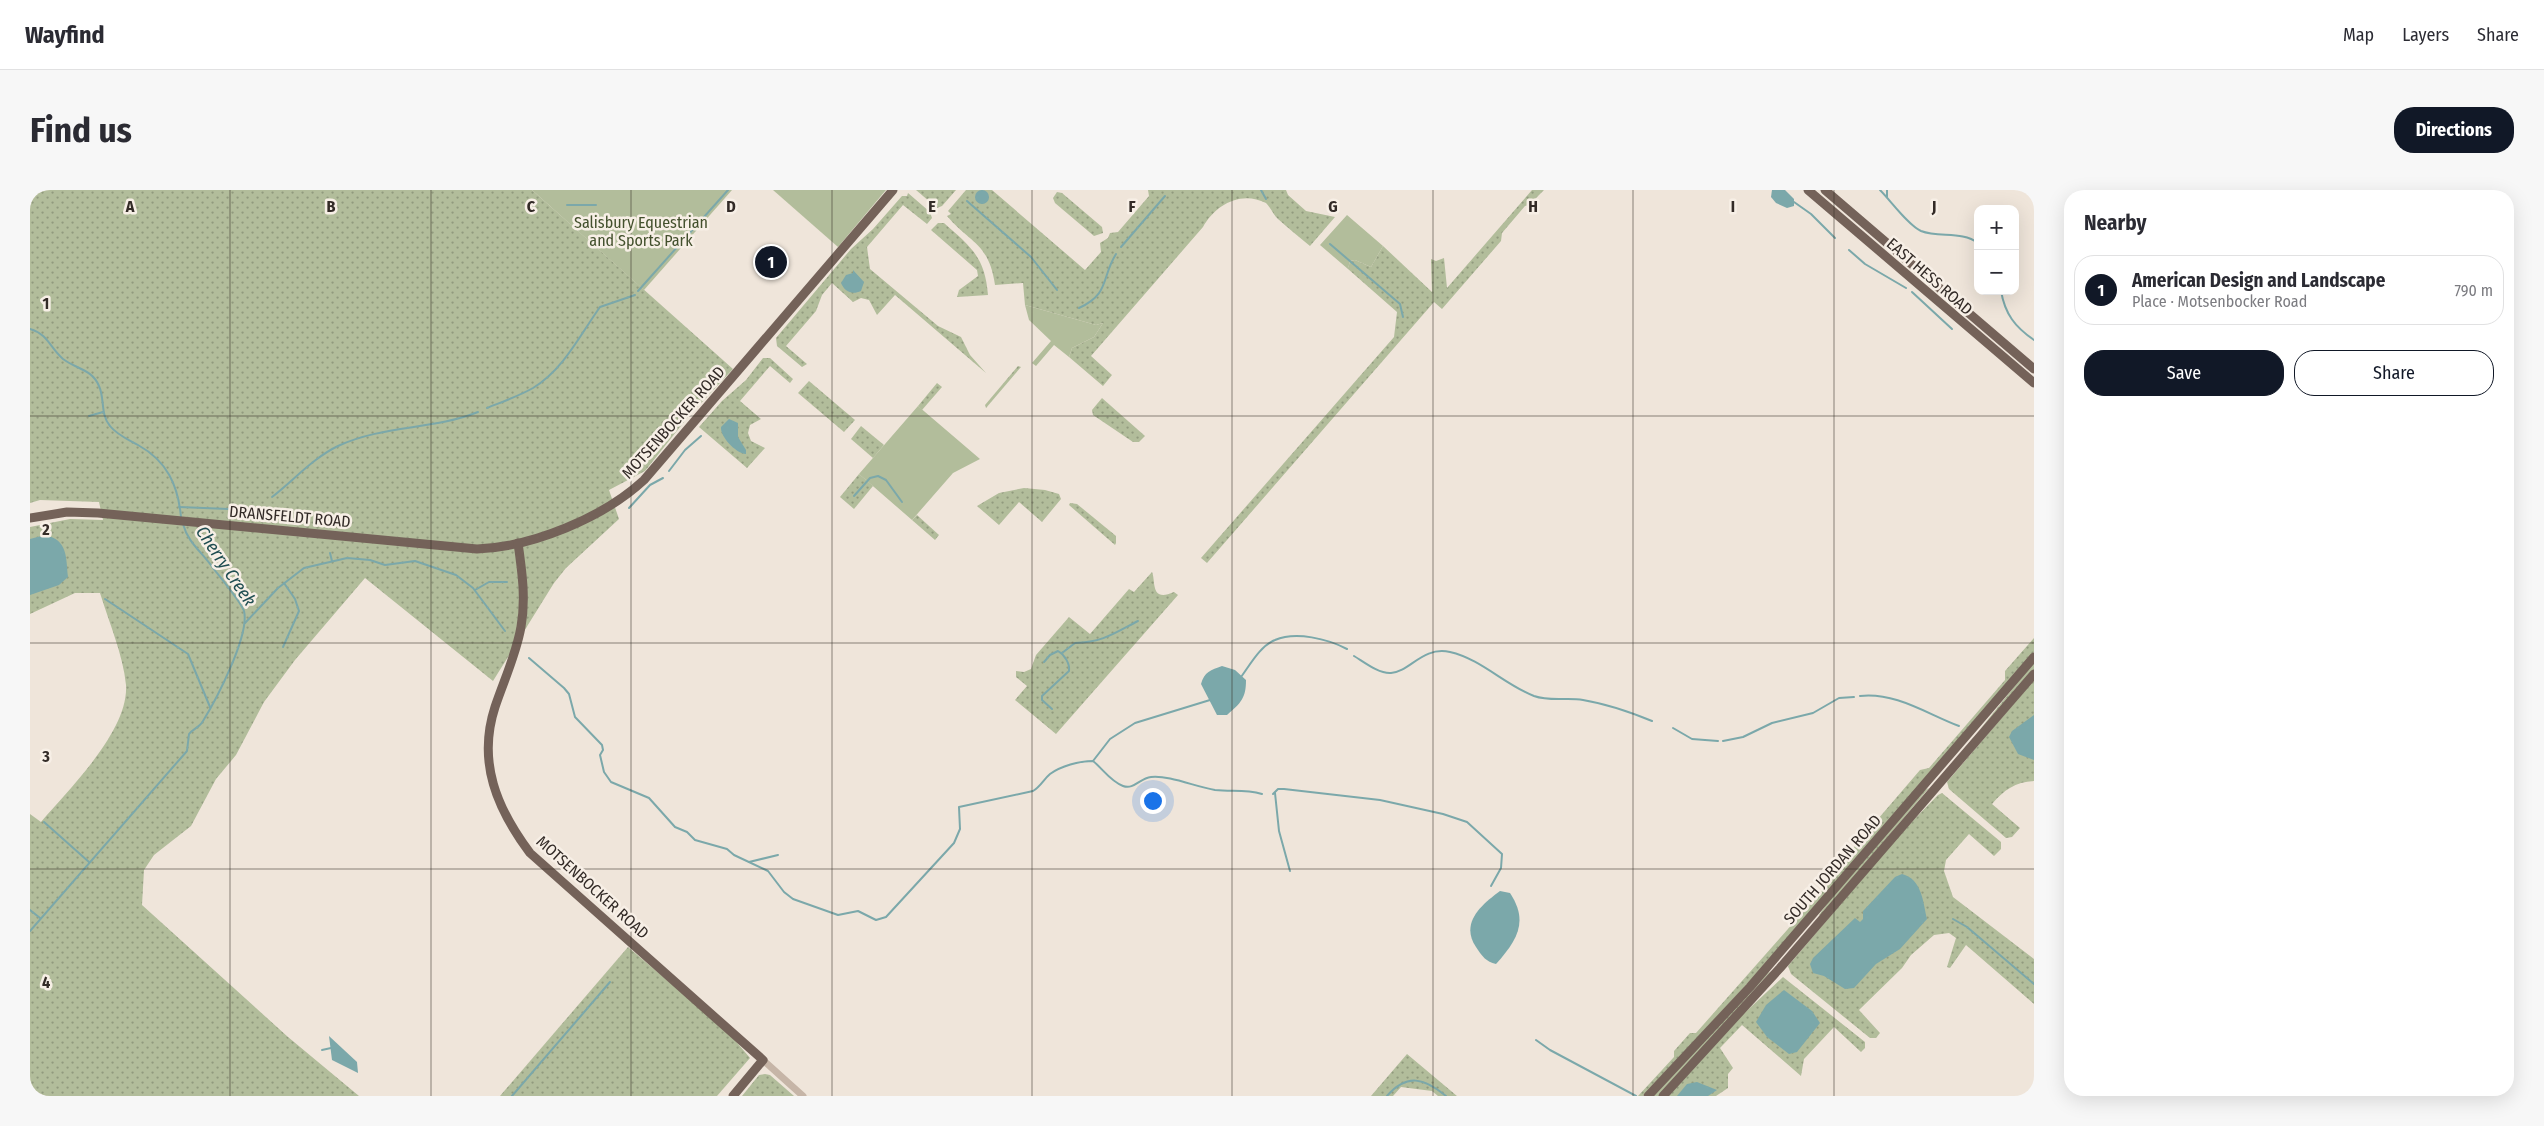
<!DOCTYPE html>
<html lang="en">
<head>
<meta charset="utf-8">
<style>
  body { margin:0; font-family:"Fira Sans Condensed",sans-serif; background:#f7f7f7; color:#2b2b33 }
  .controls { position:absolute; right:15px; top:15px; display:grid; overflow:hidden; border-radius:10px; box-shadow:0 5px 20px #0002 }
  .controls button { width:45px; height:45px; display:grid; place-items:center; padding:0; border:0; border-bottom:1px solid #e1e1e2; background:#fff; color:#2b2b33; font:25px sans-serif }
  .you { position:absolute; left:1122px; top:610px; width:18px; height:18px; margin:-12px; border:4px solid #fff; border-radius:50%; background:#1a73e8; box-shadow:0 0 0 8px #1a73e833 }
  .badge { display:grid; place-items:center; width:32px; height:32px; border-radius:50%; background:#111827; color:#fff; font-size:16px; font-weight:700 }
  .pin { position:absolute; translate:-50% -50%; border:2px solid #fff; box-shadow:0 1px 5px #0006 }
  .list { margin:0; padding:0; list-style:none }
  h2 { display:flex; justify-content:space-between; align-items:center; height:65px; margin:0; padding:0 20px; font-size:21px }
  h2 small { font-size:16px; font-weight:400; color:#7c7c81 }
  .list li { display:grid; grid-template-columns:32px 1fr auto; gap:15px; align-items:center; box-sizing:border-box; height:70px; margin:0 10px 10px; padding:0 10px; border:1px solid #e1e1e2; border-radius:20px }
  .list b { display:block; font-size:19px; white-space:nowrap }
  .list p { margin:0; font-size:16px; white-space:nowrap; color:#7c7c81 }
  .list em { font-size:16px; font-style:normal; color:#7c7c81 }
  .actions { display:flex; gap:10px; padding:15px 20px }
  .actions a { flex:1; padding:11px 0; border:1px solid #111827; border-radius:20px; text-align:center; font-size:18px; color:#111827 }
  .actions .main { background:#111827; color:#fff }
  .map { position:relative; flex:none; width:2004px; height:906px; overflow:hidden; border-radius:20px }
  header { display:flex; align-items:center; gap:30px; box-sizing:border-box; height:70px; padding:0 25px; background:#fff; border-bottom:1px solid #e1e1e2 }
  header strong { font-size:24px }
  nav { display:flex; gap:28px; margin-inline-start:auto; font-size:18px }
  .intro { display:flex; align-items:center; justify-content:space-between; box-sizing:border-box; height:120px; padding:0 30px }
  h1 { margin:0; font-size:35px }
  .button { padding:12px 22px; border-radius:20px; background:#111827; color:#fff; font-size:18px; font-weight:700 }
  main { display:flex; gap:30px; padding:0 30px }
  aside { flex:1; background:#fff; border-radius:20px; box-shadow:0 5px 20px #0002 }
  .map>svg:first-child { display:block }
  .grass { fill:url(#grass-dots) }
  .green { fill:#b2bd9b }
  .water { fill:#7ba8aa }
  .lines { fill:none; stroke-linecap:round; stroke-linejoin:round }
  .stream { stroke:#7ba8aa; stroke-width:2 }
  .minor { stroke:#c6b5a7; stroke-width:7 }
  .major { stroke:#746259; stroke-width:9 }
  .grid { fill:none; stroke:#332b27; stroke-width:1; stroke-opacity:0.55 }
  .labels { text-anchor:middle; stroke-width:5; stroke-linejoin:round; paint-order:stroke }
  .park-label { font-size:16px; fill:#43502d; stroke:#f7efe6 }
  .street-label { font-size:16px; fill:#332b27; stroke:#f7efe6 }
  .water-label { font-size:18px; font-style:italic; fill:#204e52; stroke:#f7efe6 }
  .grid-label { font-size:16px; text-anchor:middle; font-weight:bold; fill:#332b27; stroke:#f7efe6; stroke-width:5; stroke-linejoin:round; paint-order:stroke }
</style>
</head>
<body>
<header>
<strong>Wayfind</strong>
<nav><a>Map</a><a>Layers</a><a>Share</a></nav>
</header>
<div class="intro"><h1>Find us</h1><a class="button">Directions</a></div>
<main>
<div class="map">
<svg width="2004" height="906" viewBox="0 0 2004 906">
  <defs>
    <pattern id="grass-dots" width="8" height="8" patternUnits="userSpaceOnUse" patternTransform="scale(1.25)"><rect width="8" height="8" fill="#b2bd9b"/><path d="M2 2h.1M6 6h.1" fill="none" stroke="#919a7e" stroke-width="1.8" stroke-linecap="round"/></pattern>
  </defs>
  <rect width="100%" height="100%" fill="#efe5da"/>
  <!-- grass -->
  <g class="grass">
    <path d="M 0,0 L 502,0 L 703,179 L 658,227 L 615,281 L 579,300 L 589,329 L 536,378 L 524,393 L 463,491 L 335,388 L 265,470 L 234,512 L 206,565 L 186,589 L 161,636 L 124,665 L 114,680 L 112,715 L 258,847 L 329,906 L 0,906 L 0,624 L 11,632 C 39,599 99,541 96,495 C 93,465 79,432 70,403 L 45,403 L 0,424 L 0,337 L 40,329 L 73,330 L 69,312 L 10,310 L 0,313 Z"/>
    <polygon points="886,0 926,0 912,16 907,18"/>
    <path d="M 936,0 L 962,0 L 1055,80 L 1071,62 L 1070,53 L 1078,48 L 1080,43 L 1088,42 L 1119,6 L 1118,0 L 1256,0 L 1258,5 L 1276,21 L 1305,27 L 1280,56 C 1269,47 1258,38 1248,29 C 1243,24 1241,18 1236,13 C 1211,0 1185,15 1173,37 L 1061,166 L 1082,185 L 1073,196 L 1039,167 L 1042,158 L 1064,147 L 1073,133 L 1066,135 L 995,115 L 993,93 L 965,95 C 959,53 940,53 917,26 L 921,24 L 918,21 Z"/>
    <polygon points="1502,0 1514,0 1499,15 1495,16 1472,43 1471,51 1412,119 1404,112 1177,373 1171,368 1364,147 1367,122 1318,79 1320,71 1325,70 1341,77 1353,56 1402,102 1401,69 1406,71 1414,68 1417,98"/>
    <polygon points="1027,2 1032,3 1072,37 1073,43 1064,46 1025,13 1023,8"/>
    <polygon points="878,3 900,22 902,28 897,34 873,15 837,57 840,79 908,136 931,147 940,165 956,183 865,105 847,125 839,110 831,108 823,112 802,93 792,105 786,121 756,156 777,174 772,177 747,156 746,148 821,59 843,39 872,6 877,6"/>
    <path d="M 908,33 L 914,33 C 941,57 955,67 958,105 L 927,107 L 929,100 L 948,86 L 947,80 L 901,40 Z"/>
    <polygon points="733,168 740,168 763,189 760,193 740,176 710,211 731,229 720,235 718,243 721,251 735,258 717,278 669,237 692,211 716,190"/>
    <polygon points="988,176 991,177 956,218 955,215"/>
    <polygon points="779,191 825,230 814,242 768,203"/>
    <polygon points="907,193 912,197 892,220 888,216"/>
    <polygon points="1072,208 1115,246 1109,252 1103,252 1063,225 1062,220"/>
    <polygon points="831,236 854,255 843,268 821,249"/>
    <polygon points="829,284 843,296 824,319 810,307"/>
    <polygon points="994,298 1015,300 1029,304 1031,309 1012,332 989,312 969,335 947,316 969,303"/>
    <polygon points="1040,313 1047,314 1086,346 1086,353 1085,355 1039,315"/>
    <polygon points="887,325 909,345 905,350 882,330"/>
    <path d="M 1122,382 C 1126,391 1120,413 1144,402 L 1148,405 L 1026,544 L 985,510 L 997,496 L 986,487 L 986,481 L 994,482 L 1001,479 L 1006,465 L 1039,427 L 1060,444 L 1099,399 L 1104,402 Z"/>
    <polygon points="2004,448 2004,462 1979,492 1731,779 1613,906 1608,906 1644,867 1644,861 1660,843 1666,843 1811,679 1812,671 1890,580 1899,578 1975,490 1975,481"/>
    <polygon points="2004,472 2004,480 1948,542"/>
    <path d="M 2004,490 L 2004,591 C 1985,592 1974,600 1962,614 L 1990,638 L 1982,647 L 1976,648 L 1919,599 L 1917,592 Z"/>
    <polygon points="1899,598 1791,726 1789,725 1806,701 1895,600"/>
    <polygon points="1912,603 1971,652 1971,659 1964,666 1939,644 1916,670 1914,681 1923,707 2004,769 2004,814 1936,755 1920,778 1917,777 1926,748 1919,743 1904,745 1881,765 1872,778 1829,820 1850,843 1846,848 1840,848 1761,784 1758,776 1871,643 1908,605"/>
    <polygon points="598,757 698,842 720,868 687,906 470,906"/>
    <polygon points="1741,781 1629,906 1622,906 1736,784"/>
    <polygon points="1753,787 1835,852 1835,858 1831,862 1804,837 1774,869 1771,886 1712,835 1690,858 1703,878 1698,884 1698,898 1686,906 1638,906 1707,830"/>
    <polygon points="1377,864 1427,906 1408,906 1402,901 1371,897 1363,906 1341,906"/>
    <polygon points="735,884 740,885 764,906 712,906 729,885"/>
  </g>
  <!-- green -->
  <g class="green">
    <polygon points="502,0 702,0 614,100"/>
    <polygon points="743,0 856,0 808,57"/>
    <polygon points="1317,25 1353,56 1341,77 1325,70 1320,71 1318,79 1290,55"/>
    <polygon points="995,115 1066,135 1073,133 1064,147 1042,158 1039,167 1024,155 1006,176 1002,173 1021,151 999,130"/>
    <polygon points="888,216 950,269 923,283 882,330 829,284"/>
  </g>
  <!-- water -->
  <g class="water">
    <circle cx="952" cy="7" r="7"/>
    <polygon points="1742,0 1755,0 1764,9 1764,16 1757,18 1746,13 1741,7"/>
    <path d="M 823,80 L 834,92 L 831,101 C 822,105 815,102 811,93 L 816,85 L 823,83 Z"/>
    <path d="M 699,229 L 708,233 L 708,247 L 716,260 L 716,264 C 705,263 690,246 691,237 Z"/>
    <path d="M 15,345 C 38,350 36,367 38,387 L 29,395 L 0,405 L 0,349 Z"/>
    <path d="M 1192,476 L 1205,480 L 1216,490 C 1216,508 1211,513 1197,525 L 1187,525 L 1171,494 C 1174,482 1181,480 1192,476 Z"/>
    <polygon points="2004,525 2004,570 1988,564 1979,547 1982,541"/>
    <path d="M 1872,684 C 1892,689 1893,712 1897,729 L 1870,759 L 1846,774 L 1824,798 L 1815,799 L 1794,786 L 1783,783 L 1780,774 L 1783,768 L 1825,728 L 1830,732 L 1833,729 L 1833,721 L 1865,687 Z"/>
    <path d="M 1470,701 L 1480,703 C 1499,732 1487,750 1466,774 C 1456,772 1452,766 1446,757 C 1430,733 1451,715 1470,701 Z"/>
    <polygon points="1754,800 1782,821 1790,833 1767,862 1759,864 1737,847 1726,832 1736,815"/>
    <polygon points="299,846 327,872 328,883 302,870"/>
    <polygon points="1667,892 1687,900 1678,906 1647,906 1657,894"/>
  </g>
  <g class="lines">
    <!-- stream -->
    <g class="stream">
      <polyline points="1231,0 1236,9"/>
      <path d="M 1850,0 C 1861,11 1878,35 1891,41 C 1909,48 1932,41 1948,53"/>
      <polyline points="1857,7 1857,0"/>
      <polyline points="937,11 1001,67 1027,100"/>
      <polyline points="1764,12 1781,24 1805,48"/>
      <polyline points="537,15 566,15"/>
      <polyline points="1300,54 1370,114 1373,127"/>
      <polyline points="1091,57 1135,6"/>
      <polyline points="1819,60 1835,74 1876,98"/>
      <polyline points="608,101 698,0"/>
      <path d="M 1971,101 C 1975,124 1985,137 2004,150"/>
      <polyline points="1882,102 1922,139"/>
      <path d="M 1049,118 C 1080,104 1071,88 1086,64"/>
      <path d="M 0,139 C 18,144 20,158 33,169 C 46,179 62,179 69,196 C 75,209 70,224 80,236 C 87,245 99,250 108,255 C 137,271 148,295 151,327"/>
      <path d="M 457,218 C 472,212 489,206 503,198 C 534,179 550,145 570,117 L 605,105"/>
      <polyline points="59,226 73,222"/>
      <polyline points="639,281 655,260 671,246"/>
      <polyline points="824,306 840,288 848,286 856,290 872,312"/>
      <path d="M 242,307 C 264,290 283,268 308,256 C 353,235 403,240 448,222"/>
      <polyline points="149,317 223,320"/>
      <polyline points="599,318 620,295 633,288"/>
      <polyline points="300,363 302,371"/>
      <polyline points="445,400 459,392 477,392"/>
      <polyline points="75,409 158,464 180,517"/>
      <polyline points="215,433 248,398 274,378 317,368 340,370 355,375 385,371 426,385 443,398 475,441"/>
      <polyline points="253,457 269,421 265,409 254,393"/>
      <path d="M 1032,463 L 1045,453 C 1073,452 1083,444 1108,431"/>
      <path d="M 1324,466 C 1334,472 1349,484 1361,483 C 1380,482 1392,456 1420,462 C 1451,469 1475,495 1504,506 C 1521,512 1537,507 1553,510 C 1577,514 1600,522 1622,531"/>
      <path d="M 499,468 L 534,498 L 539,504 L 545,527 L 572,555 L 573,560 L 570,565 L 574,582 L 581,592 L 619,608 L 645,637 L 657,642 L 665,650 L 697,659 L 704,665 L 738,681 L 754,702 L 763,709 L 808,725 L 828,721 L 846,730 L 856,727 L 924,653 L 930,639 L 929,617 L 1003,601 C 1011,596 1013,590 1020,584 C 1031,576 1049,571 1063,571 C 1073,579 1080,591 1093,596 C 1104,600 1110,588 1121,587 C 1139,585 1166,597 1185,600 C 1202,602 1214,599 1232,604"/>
      <path d="M 1014,472 L 1020,465 L 1028,461 C 1035,465 1040,474 1039,481 L 1012,506 L 1012,510 L 1022,519"/>
      <path d="M 1211,487 C 1220,475 1230,456 1245,450 C 1266,441 1298,449 1317,459"/>
      <path d="M 1830,506 C 1866,502 1897,524 1929,536"/>
      <polyline points="1643,538 1662,549 1688,551"/>
      <polyline points="1693,551 1713,547 1742,533 1783,523 1809,508 1824,507"/>
      <polyline points="1063,571 1080,549 1105,533 1180,510"/>
      <polyline points="1245,603 1249,641 1260,681"/>
      <polyline points="1243,604 1248,599 1254,599 1350,610 1413,624 1437,632 1472,664 1471,678 1461,696"/>
      <polyline points="14,632 59,672"/>
      <polyline points="719,672 748,665"/>
      <polyline points="0,720 10,728"/>
      <polyline points="1923,729 1937,737 2004,794"/>
      <path d="M 0,741 L 157,561 L 159,544 C 163,539 170,537 173,531 C 186,510 220,445 214,421 C 211,412 190,387 183,378 C 172,362 158,353 153,334"/>
      <polyline points="1506,850 1520,860 1606,906"/>
      <polyline points="292,860 301,858"/>
      <polyline points="482,906 580,792"/>
      <path d="M 1357,906 C 1377,883 1394,888 1416,906"/>
    </g>
    <!-- minor -->
    <polyline class="minor" points="733,870 773,906"/>
    <!-- major -->
    <g class="major">
      <polyline points="1778,0 2004,193"/>
      <polyline points="1795,0 2004,179"/>
      <path d="M 0,328 L 37,322 L 68,323 L 447,359 C 502,357 573,328 614,290 L 863,0"/>
      <path d="M 488,353 C 492,381 496,409 491,437 C 486,465 474,490 465,517 C 447,572 467,619 500,663 L 733,870 L 703,906"/>
      <polyline points="1618,906 1720,797 2004,467"/>
      <polyline points="1633,906 1750,778 2004,484"/>
    </g>
  </g>
  <!-- grid -->
  <path class="grid" d="M 200,0 L 200,906M 401,0 L 401,906M 601,0 L 601,906M 802,0 L 802,906M 1002,0 L 1002,906M 1202,0 L 1202,906M 1403,0 L 1403,906M 1603,0 L 1603,906M 1804,0 L 1804,906M 0,226 L 2004,226M 0,453 L 2004,453M 0,679 L 2004,679"/>
  <g class="labels">
    <!-- park labels -->
    <g class="park-label">
      <text x="611" y="38">Salisbury Equestrian<tspan x="611" dy="18">and Sports Park</tspan></text>
    </g>
    <!-- street labels -->
    <g class="street-label">
      <text transform="translate(1900 86) rotate(41)" y="6">EAST HESS ROAD</text>
      <text transform="translate(643 232) rotate(-48)" y="6">MOTSENBOCKER ROAD</text>
      <text transform="translate(260 326) rotate(5)" y="6">DRANSFELDT ROAD</text>
      <text transform="translate(1802 679) rotate(-49)" y="6">SOUTH JORDAN ROAD</text>
      <text transform="translate(563 697) rotate(42)" y="6">MOTSENBOCKER ROAD</text>
    </g>
    <!-- water labels -->
    <g class="water-label">
      <text transform="translate(196 376) rotate(56)" y="6">Cherry Creek</text>
    </g>
  </g>
  <g class="grid-label">
    <text x="100" y="22">A</text>
    <text x="301" y="22">B</text>
    <text x="501" y="22">C</text>
    <text x="701" y="22">D</text>
    <text x="902" y="22">E</text>
    <text x="1102" y="22">F</text>
    <text x="1303" y="22">G</text>
    <text x="1503" y="22">H</text>
    <text x="1703" y="22">I</text>
    <text x="1904" y="22">J</text>
    <text x="16" y="119">1</text>
    <text x="16" y="345">2</text>
    <text x="16" y="572">3</text>
    <text x="16" y="798">4</text>
  </g>
</svg>
<div class="controls">
<button>+</button>
<button>−</button>
</div>
<div class="you"></div>
<div class="pin badge" style="left:741px;top:72px">1</div>
</div>
<aside>
<h2>Nearby<small></small></h2>
<ul class="list">
<li><span class="badge">1</span><div><b>American Design and Landscape</b><p>Place · Motsenbocker Road</p></div><em>790 m</em></li>
</ul>
<div class="actions"><a class="main">Save</a><a>Share</a></div>
</aside>
</main>
</body>
</html>
